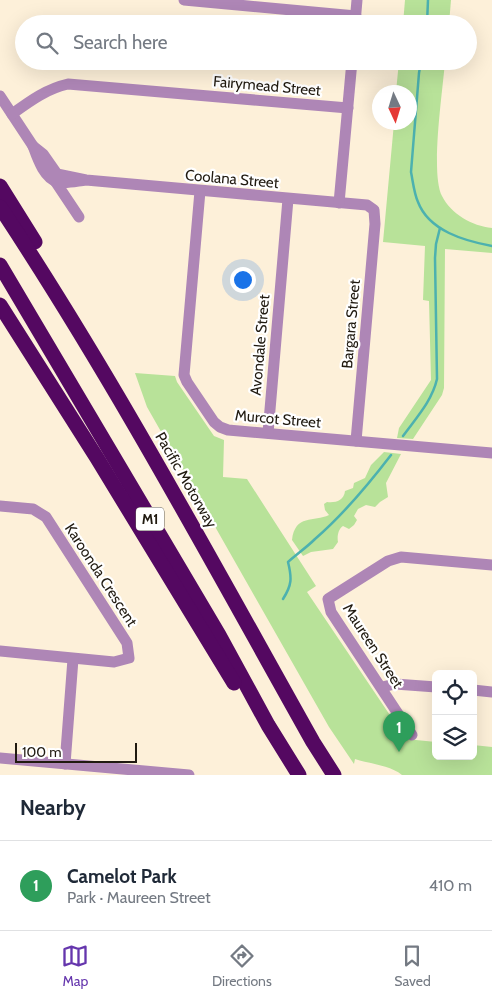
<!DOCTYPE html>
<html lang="en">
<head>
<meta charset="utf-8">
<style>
  body { margin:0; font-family:Cabin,sans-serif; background:#f6f6f7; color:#1f2937 }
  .controls { position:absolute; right:15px; bottom:15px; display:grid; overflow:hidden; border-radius:8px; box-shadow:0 5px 20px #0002 }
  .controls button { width:45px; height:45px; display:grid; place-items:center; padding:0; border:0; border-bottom:1px solid #e0e1e3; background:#fff; color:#1f2937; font:25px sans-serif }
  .compass { position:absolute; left:372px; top:85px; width:45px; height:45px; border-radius:50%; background:#fff; box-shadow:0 5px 20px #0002; rotate:176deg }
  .scale { position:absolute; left:15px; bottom:12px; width:122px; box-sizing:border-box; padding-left:5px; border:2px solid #201a10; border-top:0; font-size:14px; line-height:18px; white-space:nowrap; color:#201a10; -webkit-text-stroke:4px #fff; paint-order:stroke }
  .you { position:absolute; left:242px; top:279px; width:18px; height:18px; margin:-12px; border:4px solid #fff; border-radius:50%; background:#1a73e8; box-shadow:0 0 0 8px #1a73e833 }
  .badge { display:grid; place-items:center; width:32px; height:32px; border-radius:50%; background:#6536ad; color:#fff; font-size:16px; font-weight:700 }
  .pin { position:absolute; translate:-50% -41px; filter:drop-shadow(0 1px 2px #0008) }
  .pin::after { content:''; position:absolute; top:26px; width:18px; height:15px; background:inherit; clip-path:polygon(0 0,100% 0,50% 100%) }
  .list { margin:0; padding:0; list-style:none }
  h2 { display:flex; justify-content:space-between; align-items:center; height:65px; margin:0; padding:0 20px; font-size:21px }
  h2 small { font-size:16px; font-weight:400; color:#747a83 }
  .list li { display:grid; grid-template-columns:32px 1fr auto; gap:15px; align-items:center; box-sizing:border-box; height:90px; padding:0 20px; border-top:1px solid #e0e1e3 }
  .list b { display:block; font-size:19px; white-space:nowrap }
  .list p { margin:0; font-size:16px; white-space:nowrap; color:#747a83 }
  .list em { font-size:16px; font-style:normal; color:#747a83 }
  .icon { flex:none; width:28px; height:28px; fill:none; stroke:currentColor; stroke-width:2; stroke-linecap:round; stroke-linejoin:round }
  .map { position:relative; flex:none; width:492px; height:775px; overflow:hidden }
  .search { position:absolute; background:#fff; box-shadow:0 5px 20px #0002; left:15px; right:15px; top:15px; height:55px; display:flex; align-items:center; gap:12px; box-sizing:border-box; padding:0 18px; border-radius:28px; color:#747a83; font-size:19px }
  .sheet { height:155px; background:#fff }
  nav { display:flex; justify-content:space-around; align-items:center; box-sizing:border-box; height:70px; border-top:1px solid #e0e1e3; background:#fff; font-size:14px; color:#747a83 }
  nav a { display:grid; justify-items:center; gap:2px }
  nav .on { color:#6536ad }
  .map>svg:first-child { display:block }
  .green { fill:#b8e299 }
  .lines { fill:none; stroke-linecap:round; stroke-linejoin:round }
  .stream { stroke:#4cb1af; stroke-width:2.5 }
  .minor { stroke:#ae86b6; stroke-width:11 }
  .highway { stroke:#540861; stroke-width:15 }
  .labels { text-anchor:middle; stroke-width:4.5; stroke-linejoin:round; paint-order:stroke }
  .shield { fill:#fff; stroke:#635f58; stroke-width:1 }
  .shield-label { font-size:14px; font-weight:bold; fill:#201a10 }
  .street-label { font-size:15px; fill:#201a10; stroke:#fff }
</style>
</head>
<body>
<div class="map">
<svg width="492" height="775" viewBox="0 0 492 775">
  <rect width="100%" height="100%" fill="#fdf0d9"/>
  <!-- green -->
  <g class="green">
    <polygon points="405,0 451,0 449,24 403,24"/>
    <path d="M 399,61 L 445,61 C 443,90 430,173 442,196 C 451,214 472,226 492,228 L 492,253 L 445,249 L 444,388 L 442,395 L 413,439 L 397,438 L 399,428 L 431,380 L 429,301 L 423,300 L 425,246 L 383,242 L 394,123 L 410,122 L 410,92 L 396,92 Z"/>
    <path d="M 135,373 L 175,376 L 177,382 L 214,436 L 224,440 L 223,477 L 247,479 L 316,586 L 307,592 L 406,739 L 436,742 L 436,756 L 473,756 L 473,745 L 492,747 L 492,775 L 402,775 C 390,765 370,764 355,759 L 354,764 L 329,727 L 147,407 Z"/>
    <path d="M 384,452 L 401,454 L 386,483 L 388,497 L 380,502 L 375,507 L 366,505 L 358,509 L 354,516 L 357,520 L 354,525 L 349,529 L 343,526 C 338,529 337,537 338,542 L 333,549 L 311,552 L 303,556 L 292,540 C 295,514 314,522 329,515 L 325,510 L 324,504 L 327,502 C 335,503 344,501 345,491 L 353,488 L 354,483 L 365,478 L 371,465 Z"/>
  </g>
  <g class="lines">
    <!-- stream -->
    <g class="stream">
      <polyline points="427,24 428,0"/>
      <path d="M 421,61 L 419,73 L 411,172 C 413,182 414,193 418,202 C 429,231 465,241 492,246"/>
      <path d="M 403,436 C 416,418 432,401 437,379 L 435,258 L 436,244 L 440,228"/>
      <path d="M 283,599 C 292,585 292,578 288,562 C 297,554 307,547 315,539 C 344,514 368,485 391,455"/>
    </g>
    <!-- minor -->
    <g class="minor">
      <polyline points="184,0 356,16"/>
      <polyline points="355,23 357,0"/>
      <polyline points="0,96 33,146"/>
      <path d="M 12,114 C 30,101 46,89 68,84 L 348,108"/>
      <polyline points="57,177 55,181 79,217"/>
      <path d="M 86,180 C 77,181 66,184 58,182 C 44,179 37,157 33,146 L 43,154 L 57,174 L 86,180 L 367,205 L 374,210 L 375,224 L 356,441"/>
      <polyline points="200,191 184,375 187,382 214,422 220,427 228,430 492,453"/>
      <polyline points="339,203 352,61"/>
      <polyline points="268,433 288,199"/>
      <polyline points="0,506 33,509 46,517 127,643 129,658 114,662 0,651"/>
      <polyline points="382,687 395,684 436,687"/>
      <polyline points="473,690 492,692"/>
      <polyline points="412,735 331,612 328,599 388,561 401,557 492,565"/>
      <polyline points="0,758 189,775"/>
      <polyline points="65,764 73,659"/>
    </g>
    <!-- highway -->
    <g class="highway">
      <polyline points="0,186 35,242"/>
      <path d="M 0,207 C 114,379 212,562 313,742 L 334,775"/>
      <polyline points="0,265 219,635 268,725 299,775"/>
      <polyline points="0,305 97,458 234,683"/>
    </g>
  </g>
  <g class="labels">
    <!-- shield labels -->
    <rect class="shield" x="136" y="507.5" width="28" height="23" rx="4"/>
    <g class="shield-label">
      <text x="150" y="524">M1</text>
    </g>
    <!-- street labels -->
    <g class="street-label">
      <text transform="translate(267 86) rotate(5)" y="5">Fairymead Street</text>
      <text transform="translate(232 179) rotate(5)" y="5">Coolana Street</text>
      <text transform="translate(351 324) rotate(-85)" y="5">Bargara Street</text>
      <text transform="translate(260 345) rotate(-85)" y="5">Avondale Street</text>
      <text transform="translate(278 419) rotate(5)" y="5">Murcot Street</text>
      <text transform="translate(186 480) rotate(60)" y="5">Pacific Motorway</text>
      <text transform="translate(101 575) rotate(57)" y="5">Karoonda Crescent</text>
      <text transform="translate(373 646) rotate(57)" y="5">Maureen Street</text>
    </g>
  </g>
</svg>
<div class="controls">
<button><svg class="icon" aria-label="locate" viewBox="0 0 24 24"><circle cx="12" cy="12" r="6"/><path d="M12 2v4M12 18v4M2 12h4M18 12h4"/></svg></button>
<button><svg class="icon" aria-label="layers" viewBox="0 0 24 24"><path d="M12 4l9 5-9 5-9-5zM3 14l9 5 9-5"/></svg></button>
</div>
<svg class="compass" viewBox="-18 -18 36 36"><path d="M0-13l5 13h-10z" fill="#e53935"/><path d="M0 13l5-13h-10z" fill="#747a83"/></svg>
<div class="scale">100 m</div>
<div class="you"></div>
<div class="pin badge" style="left:399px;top:752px;background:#2e9e5b">1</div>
<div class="search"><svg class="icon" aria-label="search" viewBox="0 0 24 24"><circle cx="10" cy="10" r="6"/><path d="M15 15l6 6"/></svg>Search here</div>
</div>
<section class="sheet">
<h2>Nearby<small></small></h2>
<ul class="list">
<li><span class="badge" style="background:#2e9e5b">1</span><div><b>Camelot Park</b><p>Park · Maureen Street</p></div><em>410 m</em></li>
</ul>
</section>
<nav>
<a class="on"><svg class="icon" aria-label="map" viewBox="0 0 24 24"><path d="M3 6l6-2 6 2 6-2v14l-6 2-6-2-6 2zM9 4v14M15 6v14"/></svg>Map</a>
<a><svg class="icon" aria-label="directions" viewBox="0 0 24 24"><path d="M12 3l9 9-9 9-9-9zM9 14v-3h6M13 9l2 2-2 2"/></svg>Directions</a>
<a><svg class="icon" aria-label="saved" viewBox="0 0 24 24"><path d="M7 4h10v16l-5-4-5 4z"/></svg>Saved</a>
</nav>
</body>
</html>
